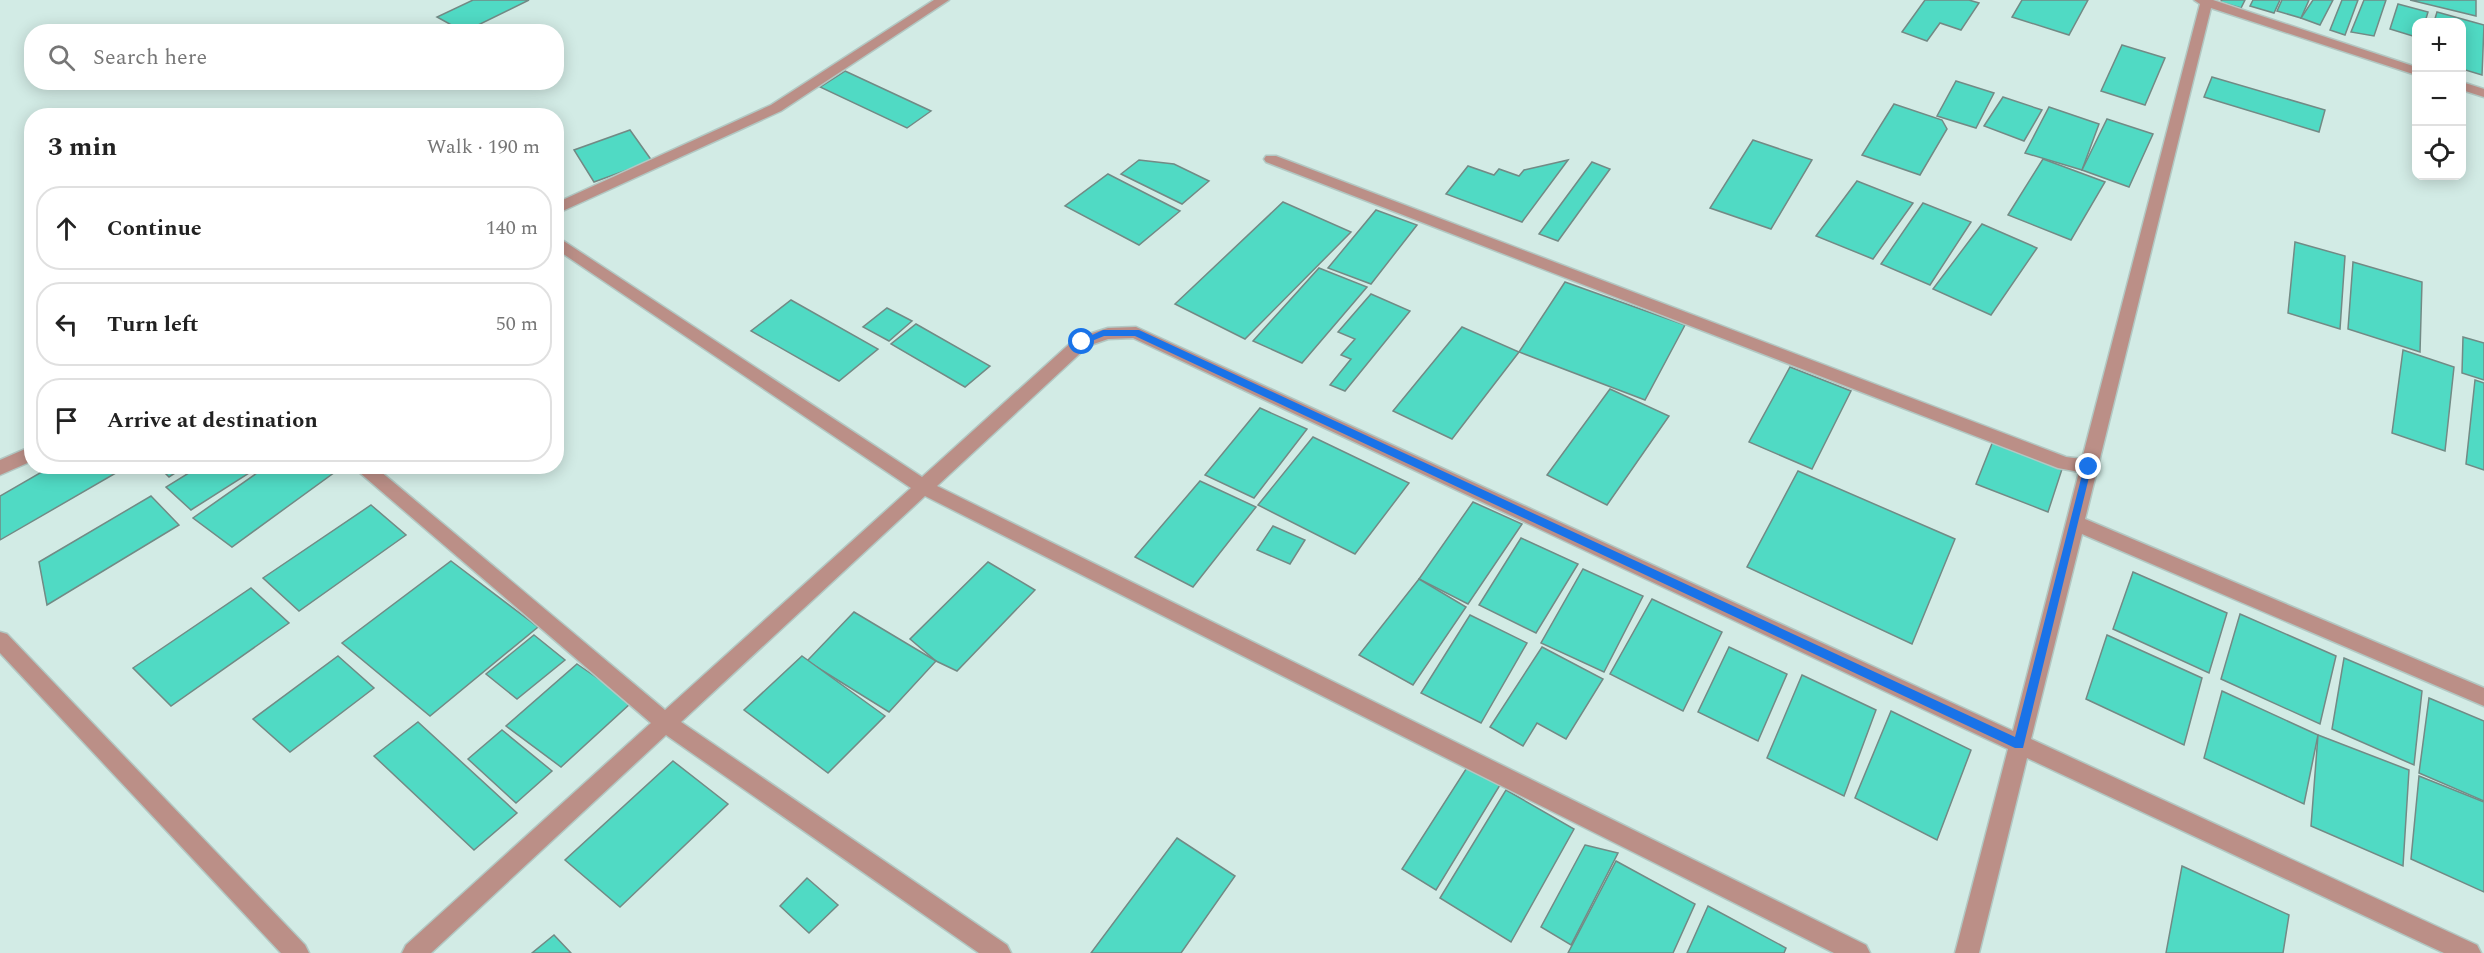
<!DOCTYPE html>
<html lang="en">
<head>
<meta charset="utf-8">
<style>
  body { margin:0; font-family:Spectral,serif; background:#f2f2f2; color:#222 }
  .controls { position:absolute; right:18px; top:18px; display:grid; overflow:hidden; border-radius:12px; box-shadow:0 3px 15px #0003 }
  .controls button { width:54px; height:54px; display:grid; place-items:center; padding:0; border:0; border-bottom:2px solid #e0e0e0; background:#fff; color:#222; font:30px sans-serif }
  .stop { position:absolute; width:18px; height:18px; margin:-14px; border:4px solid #1a73e8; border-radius:50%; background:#fff }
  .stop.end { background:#1a73e8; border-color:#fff; box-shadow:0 2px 6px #0008 }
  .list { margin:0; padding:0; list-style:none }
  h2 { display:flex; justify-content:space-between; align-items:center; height:78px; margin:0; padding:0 24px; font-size:26px }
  h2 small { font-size:20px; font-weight:400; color:#767676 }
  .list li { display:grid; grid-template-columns:39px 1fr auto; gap:18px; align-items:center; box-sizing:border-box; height:84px; margin:0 12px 12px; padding:0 12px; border:2px solid #e0e0e0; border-radius:24px }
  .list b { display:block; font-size:22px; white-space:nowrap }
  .list em { font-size:20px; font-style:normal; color:#767676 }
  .icon { flex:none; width:33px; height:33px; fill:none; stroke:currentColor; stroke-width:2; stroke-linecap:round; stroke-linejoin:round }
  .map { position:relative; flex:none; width:2484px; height:953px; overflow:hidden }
  .search { position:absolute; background:#fff; box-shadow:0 3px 15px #0003; left:24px; top:24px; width:540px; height:66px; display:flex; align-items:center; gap:15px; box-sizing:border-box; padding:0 21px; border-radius:24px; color:#767676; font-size:22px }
  .panel { position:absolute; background:#fff; box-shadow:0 3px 15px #0003; left:24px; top:108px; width:540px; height:366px; border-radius:24px }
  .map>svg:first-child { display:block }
  .building { fill:#50dac4; stroke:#728a85; stroke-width:1.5 }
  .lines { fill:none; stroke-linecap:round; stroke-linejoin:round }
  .minor-casing { stroke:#b2c8c3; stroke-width:3 }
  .minor { fill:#bb8f87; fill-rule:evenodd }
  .route { fill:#1a73e8 }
</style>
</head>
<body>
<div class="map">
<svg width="2484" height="953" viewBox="0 0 2484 953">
  <rect width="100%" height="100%" fill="#d2ebe5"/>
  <!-- building -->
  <g class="building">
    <polygon points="473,0 529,0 464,32 437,17"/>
    <polygon points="1925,0 1969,0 1979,3 1961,30 1940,23 1927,41 1902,32"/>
    <polygon points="2022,0 2088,0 2069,35 2012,17"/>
    <polygon points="2222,0 2245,0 2241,8 2220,2"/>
    <polygon points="2253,0 2280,0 2274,13 2250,6"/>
    <polygon points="2282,0 2309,0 2301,18 2277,11"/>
    <polygon points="2313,0 2333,0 2320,25 2301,18"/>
    <polygon points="2342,0 2358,0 2345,35 2330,30"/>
    <polygon points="2364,0 2386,0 2374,36 2351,32"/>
    <polygon points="2410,0 2476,0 2476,16"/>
    <polygon points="2398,4 2428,12 2425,22 2416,22 2416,37 2390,29"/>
    <polygon points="2437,12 2484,25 2482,75 2462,69 2462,22 2434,22"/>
    <polygon points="2122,45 2165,58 2145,105 2101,91"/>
    <polygon points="845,71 931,111 907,128 820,87"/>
    <polygon points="2212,77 2325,110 2319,132 2204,97"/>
    <polygon points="1956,81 1994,93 1976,128 1937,116"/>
    <polygon points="2003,97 2042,110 2024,141 1984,126"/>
    <polygon points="1894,104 1942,120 1947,129 1920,175 1862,155"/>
    <polygon points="2049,107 2099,124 2082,170 2025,153"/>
    <polygon points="2107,119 2153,134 2129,187 2082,170"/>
    <polygon points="630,130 652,161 594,182 574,150"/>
    <polygon points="1753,140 1812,160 1771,229 1710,208"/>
    <polygon points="2043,159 2105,182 2071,240 2008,215"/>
    <polygon points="1139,160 1174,164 1209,181 1182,204 1121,174"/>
    <polygon points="1568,160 1522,222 1446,194 1468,166 1494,175 1499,169 1519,176 1524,170"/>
    <polygon points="1592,162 1610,169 1558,241 1539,234"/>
    <polygon points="1108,174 1180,211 1139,245 1065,206"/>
    <polygon points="1857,181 1913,203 1873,259 1816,236"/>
    <polygon points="1283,202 1351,232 1245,339 1175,304"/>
    <polygon points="1923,203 1971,222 1930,285 1881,264"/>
    <polygon points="1376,210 1417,225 1371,284 1328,268"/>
    <polygon points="1982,224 2037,248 1991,315 1933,289"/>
    <polygon points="2295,242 2345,256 2340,329 2288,313"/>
    <polygon points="2353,262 2422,282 2420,352 2348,329"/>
    <polygon points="1319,268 1367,287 1302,363 1253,341"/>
    <polygon points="1565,282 1685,325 1645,400 1519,352"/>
    <polygon points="1371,294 1410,311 1345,391 1330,385 1351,359 1341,355 1355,339 1338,332"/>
    <polygon points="791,300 878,349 839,381 751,331"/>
    <polygon points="887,308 912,321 889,341 863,327"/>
    <polygon points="916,324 990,366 965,387 891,344"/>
    <polygon points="1462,327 1519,352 1452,439 1393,411"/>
    <polygon points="2463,337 2484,343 2484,380 2462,373"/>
    <polygon points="2403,350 2454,367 2445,451 2392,433"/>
    <polygon points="1790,367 1851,391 1812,469 1749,442"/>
    <polygon points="2475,380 2484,383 2484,470 2466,464"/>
    <polygon points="1610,389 1669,416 1607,505 1547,475"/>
    <polygon points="1260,408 1307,429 1254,498 1205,475"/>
    <polygon points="1995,436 2064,463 2048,512 1976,484"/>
    <polygon points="1313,437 1409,483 1355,554 1258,505"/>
    <polygon points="52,466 128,466 0,540 0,496"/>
    <polygon points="158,466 186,466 169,477"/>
    <polygon points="200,466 260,466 191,510 166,487"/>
    <polygon points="267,466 326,466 335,472 232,547 193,518"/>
    <polygon points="1798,471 1955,539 1912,644 1747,567"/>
    <polygon points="1200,481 1256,507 1193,587 1135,557"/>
    <polygon points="151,496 179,525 47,605 39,562"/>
    <polygon points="1473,502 1522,524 1468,604 1419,579"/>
    <polygon points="371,505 406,535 299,611 263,578"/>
    <polygon points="1273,526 1305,540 1290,564 1257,550"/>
    <polygon points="1521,538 1578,564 1536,633 1479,605"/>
    <polygon points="451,561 538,627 430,716 342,643"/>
    <polygon points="988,562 1035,590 957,671 936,661 910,639"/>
    <polygon points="1583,569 1643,596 1604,672 1541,643"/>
    <polygon points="2133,572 2227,613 2209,673 2113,629"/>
    <polygon points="1419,579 1466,607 1413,685 1359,655"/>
    <polygon points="251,588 289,623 171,706 133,668"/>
    <polygon points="1652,599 1722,632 1683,711 1610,674"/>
    <polygon points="854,612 936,661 889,712 807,661"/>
    <polygon points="2240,614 2336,656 2320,724 2221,679"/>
    <polygon points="1470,615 1527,643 1481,723 1421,693"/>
    <polygon points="534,635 565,660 517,699 486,674"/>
    <polygon points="2107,635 2202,678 2184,745 2086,699"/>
    <polygon points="1542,647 1603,679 1566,739 1537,723 1523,746 1490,727"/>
    <polygon points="1729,647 1787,674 1758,741 1698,712"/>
    <polygon points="338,656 374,688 290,752 253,719"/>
    <polygon points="802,656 885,716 828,773 744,710"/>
    <polygon points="2344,658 2422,691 2414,765 2332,729"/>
    <polygon points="577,664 632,702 561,767 506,726"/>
    <polygon points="1802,675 1876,710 1844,796 1767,758"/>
    <polygon points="2222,691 2318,735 2304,804 2204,758"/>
    <polygon points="2429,698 2484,721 2484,801 2419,773"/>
    <polygon points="1891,711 1971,750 1937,840 1855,798"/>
    <polygon points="418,722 517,813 474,850 374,756"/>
    <polygon points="502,730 552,771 516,803 468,759"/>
    <polygon points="2318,735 2409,770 2403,866 2311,826"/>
    <polygon points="673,761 728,804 620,907 565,860"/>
    <polygon points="1468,766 1500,785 1436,890 1402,869"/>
    <polygon points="2419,776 2484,802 2484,892 2411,859"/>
    <polygon points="1506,790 1574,829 1511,942 1440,898"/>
    <polygon points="1177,838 1235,876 1181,953 1091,953"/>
    <polygon points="1585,845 1618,853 1571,945 1541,927"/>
    <polygon points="1616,861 1695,904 1673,953 1568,953"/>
    <polygon points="2182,866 2289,915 2283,953 2166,953"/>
    <polygon points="807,878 838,905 809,933 780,906"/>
    <polygon points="1708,906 1786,948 1784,953 1687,953"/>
    <polygon points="554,935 571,953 532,953"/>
  </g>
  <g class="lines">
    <defs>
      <g id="minor">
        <polygon points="934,0 949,0 781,111 556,214 556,203 771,105"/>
        <polygon points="2194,0 2213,0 2416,67 2416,75 2211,8 2085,519 2484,688 2484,706 2082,534 2031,739 2477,945 2481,953 2444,953 2027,758 1979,953 1955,953 2008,749 1133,338 1108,339 1088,346 937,486 1866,945 1870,953 1834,953 925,496 681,722 1007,945 1011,953 979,953 666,735 431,953 402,953 406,945 651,723 352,466 374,466 665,710 911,488 556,249 556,236 922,477 1076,338 1108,328 1136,327 2013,731 2079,472 2058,468 1266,162 1264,159 1266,156 1276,156 2066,457 2082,459 2200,4"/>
        <polygon points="2462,82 2484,89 2484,97 2462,90"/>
        <polygon points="32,446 32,461 0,475 0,460"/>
        <polygon points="0,632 7,634 305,945 309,953 281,953 0,653"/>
      </g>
    </defs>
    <!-- minor casing -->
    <use href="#minor" class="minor-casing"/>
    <!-- minor -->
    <use href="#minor" class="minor"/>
  </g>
  <!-- route -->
  <polygon class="route" points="1139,330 2015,737 2084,467 2092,465 2023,748 2015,748 1135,336 1104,336 1082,345 1077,342 1103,330"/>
</svg>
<div class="controls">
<button>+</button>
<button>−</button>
<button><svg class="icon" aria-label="locate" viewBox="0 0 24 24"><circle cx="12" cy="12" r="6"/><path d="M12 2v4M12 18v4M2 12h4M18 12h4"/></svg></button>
</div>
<div class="stop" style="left:1082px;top:342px"></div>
<div class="stop end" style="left:2089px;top:467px"></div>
<div class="search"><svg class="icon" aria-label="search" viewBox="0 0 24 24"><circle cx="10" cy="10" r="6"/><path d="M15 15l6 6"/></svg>Search here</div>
<section class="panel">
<h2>3 min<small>Walk · 190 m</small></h2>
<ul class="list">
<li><svg class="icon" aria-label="ahead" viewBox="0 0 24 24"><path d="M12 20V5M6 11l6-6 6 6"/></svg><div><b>Continue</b></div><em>140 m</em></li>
<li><svg class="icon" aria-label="left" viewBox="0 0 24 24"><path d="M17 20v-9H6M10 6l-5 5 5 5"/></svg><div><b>Turn left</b></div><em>50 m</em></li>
<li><svg class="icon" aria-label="arrive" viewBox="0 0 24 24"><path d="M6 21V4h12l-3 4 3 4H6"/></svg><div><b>Arrive at destination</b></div></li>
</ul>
</section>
</div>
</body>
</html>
